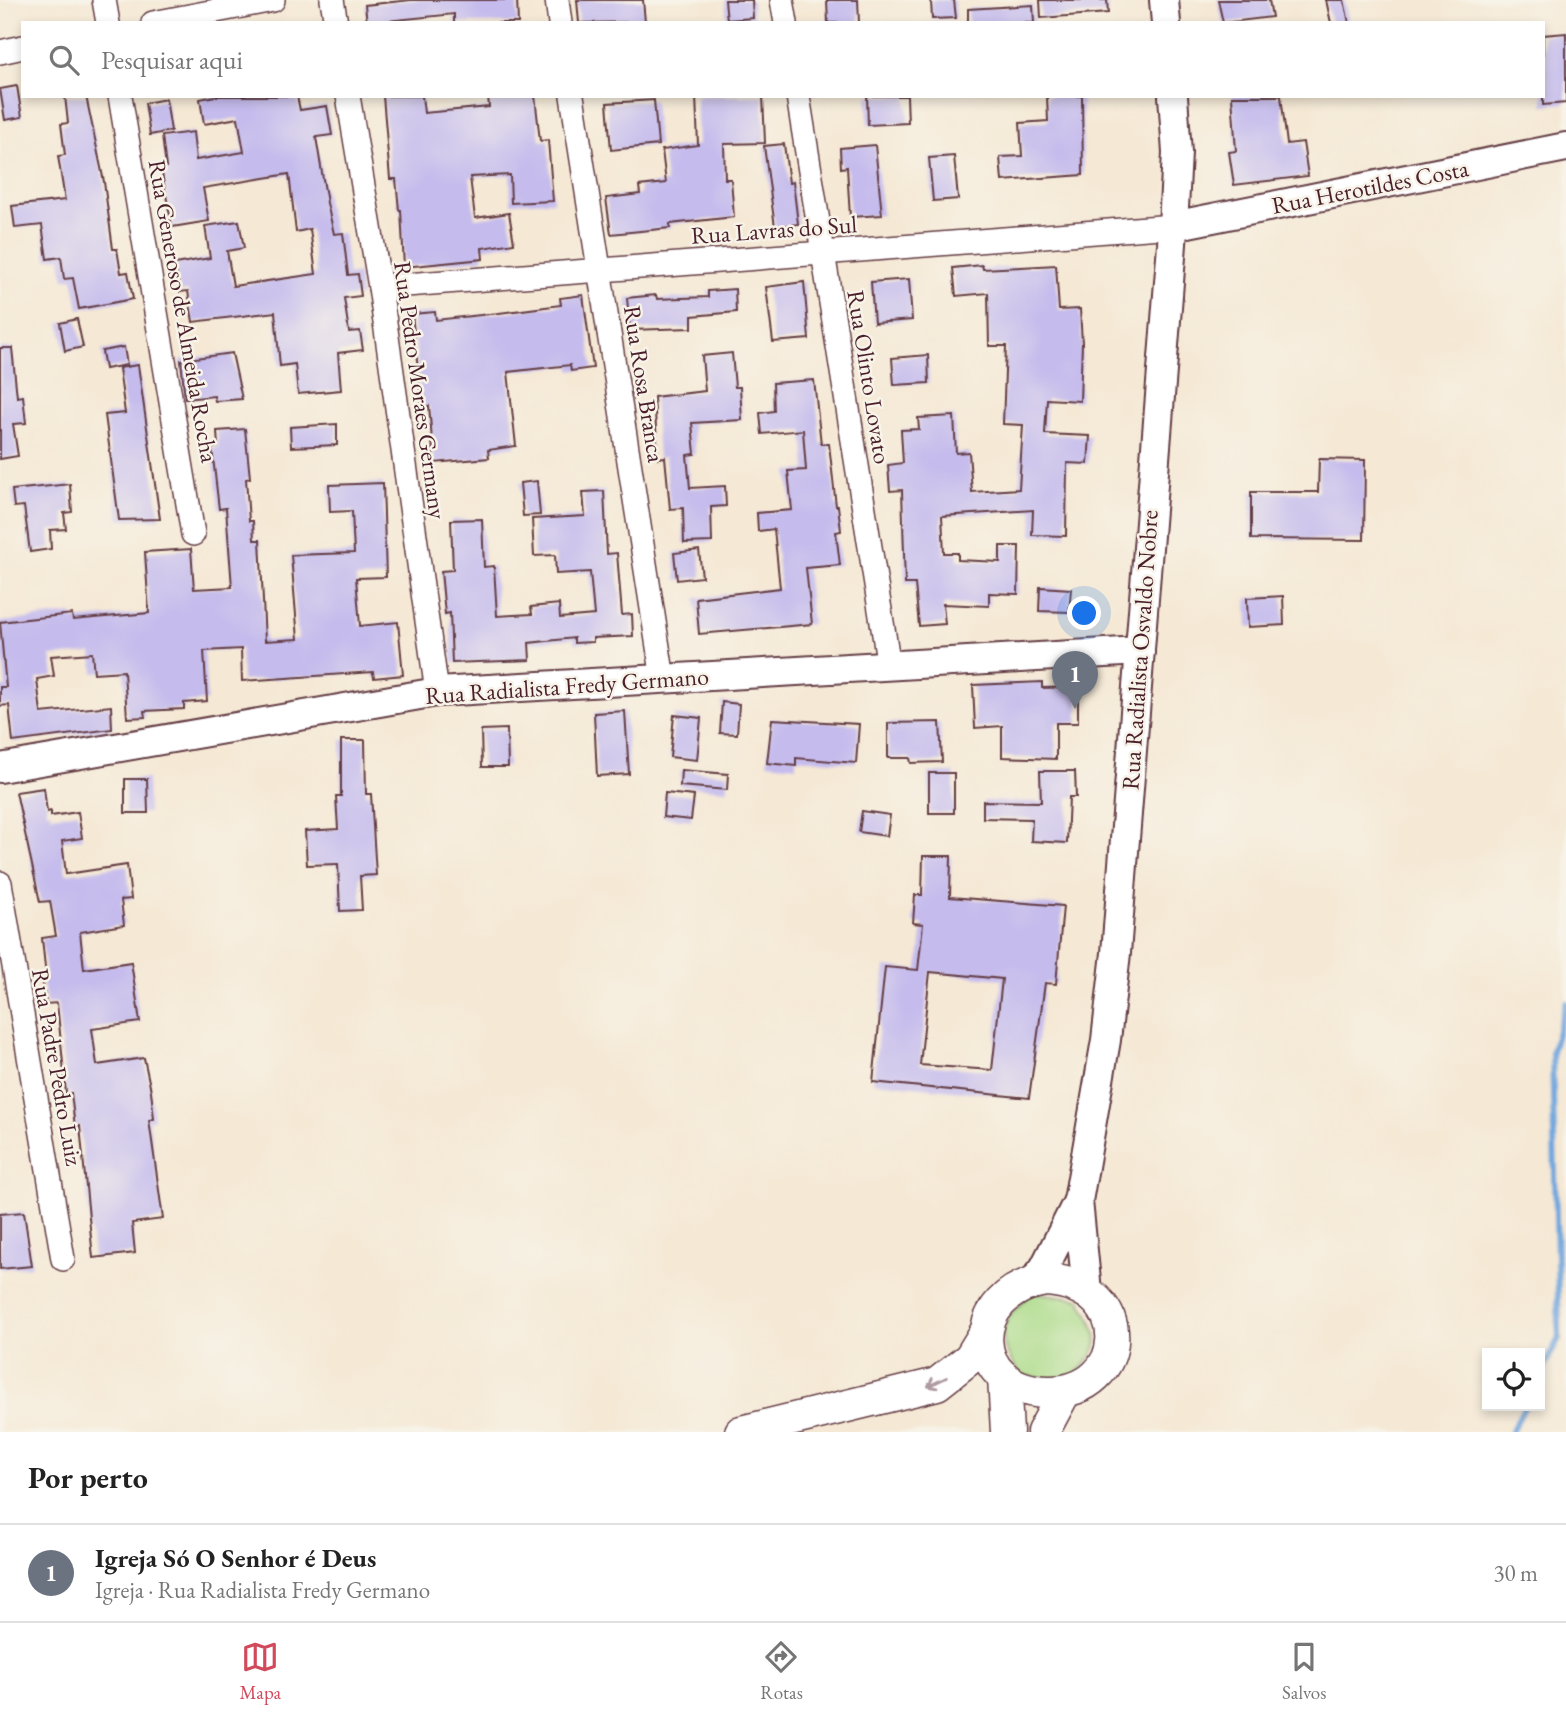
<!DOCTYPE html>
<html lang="pt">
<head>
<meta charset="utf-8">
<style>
  body { margin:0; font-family:"EB Garamond",serif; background:#f6f6f6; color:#222 }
  .controls { position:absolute; right:21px; bottom:21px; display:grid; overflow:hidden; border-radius:0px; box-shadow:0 4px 10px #0003 }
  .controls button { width:63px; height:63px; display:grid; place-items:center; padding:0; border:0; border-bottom:2px solid #e0e0e0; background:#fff; color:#222; font:35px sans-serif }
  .you { position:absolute; left:1085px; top:614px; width:24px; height:24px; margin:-18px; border:5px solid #fff; border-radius:50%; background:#1a73e8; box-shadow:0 0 0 10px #1a73e833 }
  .badge { display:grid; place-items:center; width:46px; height:46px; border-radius:50%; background:#d1495b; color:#fff; font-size:23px; font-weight:700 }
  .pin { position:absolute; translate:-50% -58px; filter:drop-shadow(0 2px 4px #0008) }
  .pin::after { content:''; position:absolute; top:37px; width:24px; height:21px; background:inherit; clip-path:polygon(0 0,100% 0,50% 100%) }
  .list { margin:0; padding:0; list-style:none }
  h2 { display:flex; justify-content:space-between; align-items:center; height:91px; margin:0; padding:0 28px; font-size:30px }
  h2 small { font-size:23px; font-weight:400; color:#767676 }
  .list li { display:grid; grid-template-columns:46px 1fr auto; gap:21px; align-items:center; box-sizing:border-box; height:98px; padding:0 28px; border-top:2px solid #e0e0e0 }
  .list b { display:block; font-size:26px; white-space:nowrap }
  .list p { margin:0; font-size:23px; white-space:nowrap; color:#767676 }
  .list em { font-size:23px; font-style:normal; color:#767676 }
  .icon { flex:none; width:38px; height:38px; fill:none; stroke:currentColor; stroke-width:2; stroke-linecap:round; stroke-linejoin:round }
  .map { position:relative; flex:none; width:1566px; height:1432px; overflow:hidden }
  .search { position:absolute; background:#fff; box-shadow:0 4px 10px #0003; left:21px; right:21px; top:21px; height:77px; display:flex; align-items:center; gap:18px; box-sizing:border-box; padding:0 24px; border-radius:0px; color:#767676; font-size:26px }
  .sheet { height:189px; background:#fff }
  nav { display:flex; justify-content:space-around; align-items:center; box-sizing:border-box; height:98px; border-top:2px solid #e0e0e0; background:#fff; font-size:19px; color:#767676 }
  nav a { display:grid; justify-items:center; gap:4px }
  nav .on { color:#d1495b }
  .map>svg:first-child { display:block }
  .green { fill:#abdb89; stroke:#7a7d5a; stroke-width:2 }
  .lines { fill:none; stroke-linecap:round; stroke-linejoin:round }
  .stream { stroke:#6fa6dd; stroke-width:6 }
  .building { fill:#c5bbed; fill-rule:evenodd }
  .minor-casing { stroke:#643d44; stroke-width:26 }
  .tertiary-casing { stroke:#643d44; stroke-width:32 }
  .secondary-casing { stroke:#643d44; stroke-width:35 }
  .minor { stroke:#fff; stroke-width:23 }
  .tertiary { stroke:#fff; stroke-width:28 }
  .secondary { stroke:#fff; stroke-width:32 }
  .oneway { stroke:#ae9aa0 }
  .labels { text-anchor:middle; stroke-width:5; stroke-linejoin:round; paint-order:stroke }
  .street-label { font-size:24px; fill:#4a1f2b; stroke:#f7f3e8 }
</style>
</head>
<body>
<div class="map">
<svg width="1566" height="1432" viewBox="0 0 1566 1432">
  <rect width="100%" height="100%" fill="#f7f3e8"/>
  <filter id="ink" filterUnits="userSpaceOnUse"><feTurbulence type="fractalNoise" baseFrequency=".0143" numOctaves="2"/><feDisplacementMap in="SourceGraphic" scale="14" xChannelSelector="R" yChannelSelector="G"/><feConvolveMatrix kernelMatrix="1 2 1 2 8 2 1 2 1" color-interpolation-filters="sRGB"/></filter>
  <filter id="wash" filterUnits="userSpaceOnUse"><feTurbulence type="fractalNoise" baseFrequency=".00686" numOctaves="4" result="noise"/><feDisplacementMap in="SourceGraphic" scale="28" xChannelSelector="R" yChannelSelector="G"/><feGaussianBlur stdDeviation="1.57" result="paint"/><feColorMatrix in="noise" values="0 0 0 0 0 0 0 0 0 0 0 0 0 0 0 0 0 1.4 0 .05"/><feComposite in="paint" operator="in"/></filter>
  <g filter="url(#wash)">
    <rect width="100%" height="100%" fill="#f5e8d4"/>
    <!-- green -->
    <path class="green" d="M 1032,1292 L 1080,1299 C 1104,1343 1104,1346 1068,1381 L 1021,1375 C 992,1336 1000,1323 1032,1292 Z"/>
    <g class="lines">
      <!-- stream -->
      <g class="stream">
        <polyline points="1540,1375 1559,1338 1552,1051 1566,1003"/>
        <polyline points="1511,1432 1525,1406"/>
      </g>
    </g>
    <g id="blocks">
      <!-- building -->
      <g class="building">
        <polygon points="411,0 517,0 518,23 454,23 454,14 367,23 365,5"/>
        <polygon points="577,0 643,0 645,22 579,23"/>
        <polygon points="725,0 752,0 753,18 727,20"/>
        <polygon points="827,0 858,0 859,23 828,23"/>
        <polygon points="931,0 954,0 956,18 932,19"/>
        <polygon points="1040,0 1107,0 1108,13 1041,18"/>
        <polygon points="1218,0 1269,0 1272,17 1223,23"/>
        <polygon points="1326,0 1344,0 1349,23 1331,23"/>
        <polygon points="1033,5 1034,23 968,23 968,9"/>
        <polygon points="1566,33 1566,103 1543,105 1543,35"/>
        <polygon points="17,86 22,117 5,120 0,89"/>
        <polygon points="65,96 86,96 104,182 113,249 117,249 121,273 128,272 133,299 79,309 73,278 64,279 61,257 47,259 42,225 15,228 12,206 65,200 58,156 65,155 61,124 68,123"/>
        <polygon points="215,96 297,96 300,110 327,106 332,135 316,137 327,203 334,234 343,233 348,275 358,274 361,296 344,298 349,332 360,331 363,350 338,353 341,390 298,394 295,364 280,366 275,312 193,322 188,291 180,292 175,264 210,258 205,226 239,221 244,248 227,251 233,286 316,274 310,229 296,232 289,174 203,188 209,221 172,227 161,168 166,167 162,136 193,132 196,160 244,152 238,118 204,124 200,99"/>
        <polygon points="383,96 422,96 424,113 489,107 488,96 535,96 540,141 548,140 553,201 511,203 510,175 470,177 475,218 509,213 514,243 482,248 483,259 404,267 401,210 399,210 396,179 390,179"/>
        <polygon points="696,96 763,96 765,143 724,144 725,179 731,179 734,217 670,224 670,228 611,234 606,198 640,194 639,186 666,183 662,150 698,145"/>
        <polygon points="867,96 907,96 908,123 868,125"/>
        <polygon points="1047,96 1082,96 1083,175 1002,181 1000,157 1022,156 1020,123 1048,121"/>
        <polygon points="1232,96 1281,96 1287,144 1303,142 1308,176 1234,185 1229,152 1236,151"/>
        <polygon points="166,99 171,131 150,135 145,103"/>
        <polygon points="654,100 658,145 611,150 607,103"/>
        <polygon points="784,144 789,183 793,182 798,224 775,227 764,146"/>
        <polygon points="875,145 882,215 850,217 847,167 841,168 840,148"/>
        <polygon points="954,156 958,199 933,201 929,158"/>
        <polygon points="982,265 983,269 1056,265 1059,310 1080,309 1082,343 1080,401 1047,399 1045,434 1090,436 1088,464 1067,463 1066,536 1032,535 1033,510 942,516 944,553 958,553 958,560 1000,562 1000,546 1019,546 1018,594 989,593 989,606 943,604 945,624 919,626 915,584 905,584 902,490 890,491 888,465 903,463 901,430 919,429 918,418 954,416 956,453 969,452 972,492 1019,489 1023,425 1003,424 1006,346 989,346 988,293 956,296 953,268"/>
        <polygon points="909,279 912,320 874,323 871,282"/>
        <polygon points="804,282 809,339 773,342 766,287"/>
        <polygon points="735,289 736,312 692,316 692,328 630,330 627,298 656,295 657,299 708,297 708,291"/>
        <polygon points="583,295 593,368 571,371 570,365 508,372 516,446 488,450 489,458 434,463 429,406 422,407 412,314 435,312 436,320 499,313 561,305 560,298"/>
        <polygon points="77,319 83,347 65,351 60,323"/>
        <polygon points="124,347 127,365 105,369 102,351"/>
        <polygon points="0,348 12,348 17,397 23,396 26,423 13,424 18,456 0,459"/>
        <polygon points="232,353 242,399 215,401 214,396 185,399 181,360"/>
        <polygon points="732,353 735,387 740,387 742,420 692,423 695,454 687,455 690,488 725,486 726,506 711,507 712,542 684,543 683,508 670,509 665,457 658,458 654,397 705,391 702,356"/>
        <polygon points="928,355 929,383 894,385 892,358"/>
        <polygon points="138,365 160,519 119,520 105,415 125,413 119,368"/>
        <polygon points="814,380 821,444 829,444 836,506 838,506 841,531 836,532 840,565 806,568 812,624 699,634 696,598 780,588 774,529 758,531 757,513 792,510 788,471 806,470 803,430 762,434 760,413 774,411 773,383"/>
        <polygon points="337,424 337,445 291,447 290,427"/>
        <polygon points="245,429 250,478 246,479 249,521 253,521 254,540 260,540 265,641 298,639 291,555 354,553 352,511 330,512 329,485 383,483 386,577 356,578 360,626 398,622 403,675 374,678 373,672 242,681 241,649 204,651 207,701 184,703 184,709 144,711 145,717 127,718 124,671 94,673 92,653 51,656 54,676 37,679 41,713 111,706 112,729 13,742 9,705 0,706 0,687 6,687 0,622 72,614 73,620 149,613 145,552 191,549 194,589 232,587 226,508 219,509 212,448 218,447 217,431"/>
        <polygon points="1319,459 1365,460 1364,540 1251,539 1251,492 1318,492"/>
        <polygon points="537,481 540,515 523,516 520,483"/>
        <polygon points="70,484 72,512 64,513 66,529 50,530 51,549 30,552 24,506 14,507 12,490"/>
        <polygon points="604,491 607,554 617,553 622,615 632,614 633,636 593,638 593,642 574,643 574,638 529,643 530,660 452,663 450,613 445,614 441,571 453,570 451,520 482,519 484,567 494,566 497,616 532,614 531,607 559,604 560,618 594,615 590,572 556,574 555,555 534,556 532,519 585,516 583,492"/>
        <polygon points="699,550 702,577 677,580 674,553"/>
        <polygon points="1040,587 1071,589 1069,612 1039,611"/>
        <polygon points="1283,596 1284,625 1248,627 1247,598"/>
        <polygon points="1042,682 1042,688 1078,687 1078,723 1056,723 1056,759 1002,757 1002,726 975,728 973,685"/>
        <polygon points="722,702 739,704 737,734 720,733"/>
        <polygon points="625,711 629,774 597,776 594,713"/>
        <polygon points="674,715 701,718 697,760 670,757"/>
        <polygon points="772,719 859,724 856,763 796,758 796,766 767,763"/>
        <polygon points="940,722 942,762 911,763 910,758 888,758 888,723"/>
        <polygon points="507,729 508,767 482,767 481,730"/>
        <polygon points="341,740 365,740 366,794 371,794 376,875 360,876 362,910 340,911 338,864 307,865 305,831 338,829 336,796 341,796"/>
        <polygon points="681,770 728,774 727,790 680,786"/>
        <polygon points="1040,771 1075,771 1076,797 1069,797 1067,843 1031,841 1032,819 983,818 983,801 1041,802"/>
        <rect x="929" y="773" width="25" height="40"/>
        <polygon points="125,779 147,779 148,813 125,813"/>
        <polygon points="44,788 47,812 51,811 51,816 78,812 82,838 62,841 66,874 127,865 131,899 121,900 124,925 80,932 84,969 131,962 136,995 140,1022 92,1029 97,1065 144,1058 151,1091 154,1119 149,1120 163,1219 132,1223 135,1253 93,1258 80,1126 75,1127 71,1093 66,1093 57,1003 46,1004 42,977 46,977 42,938 56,936 50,901 40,902 16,792"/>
        <polygon points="665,793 694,796 691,820 663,817"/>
        <polygon points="862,811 890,815 887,836 859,832"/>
        <path d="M 923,856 L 951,856 L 950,897 L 1063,906 L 1056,984 L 1045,983 L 1029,1098 L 873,1082 L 885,967 L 918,970 L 923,924 L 913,923 L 915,895 L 922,895 ZM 930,972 L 1002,979 L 992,1070 L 920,1065 Z"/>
        <polygon points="24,1212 32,1266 0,1269 0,1214"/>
      </g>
    </g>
  </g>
  <g filter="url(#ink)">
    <use href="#blocks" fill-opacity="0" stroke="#643d44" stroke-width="2"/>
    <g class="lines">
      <defs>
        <g id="minor">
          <polyline points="104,0 108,23"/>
          <polyline points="332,0 336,23"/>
          <polyline points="557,0 560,23"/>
          <polyline points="782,0 786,23"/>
          <polyline points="153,23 273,0"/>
          <polyline points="0,52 23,47"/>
          <polyline points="120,96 193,534"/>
          <polyline points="348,96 380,287 437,692"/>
          <polyline points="572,96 663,679"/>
          <polyline points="798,96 889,666"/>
          <polyline points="380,287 1173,226"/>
          <polyline points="0,883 63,1259"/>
        </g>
        <g id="tertiary">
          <polyline points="1164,0 1166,23"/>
          <polyline points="1173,226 1566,147"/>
          <polyline points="0,768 437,692 1140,651"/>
          <polyline points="1033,1282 1044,1268 1078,1201"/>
          <polyline points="1087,1291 1078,1201 1106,1040 1116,953 1172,244 1177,153 1173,96"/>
        </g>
        <g id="secondary">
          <path d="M 1047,1280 C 1138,1287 1129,1392 1050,1392 C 967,1393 964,1291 1047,1280 Z"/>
          <polyline points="1004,1377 1007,1432"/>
          <polyline points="741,1432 937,1384 970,1358 984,1335"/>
          <polyline points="1043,1432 1065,1391"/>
        </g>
      </defs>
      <!-- minor casing -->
      <use href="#minor" class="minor-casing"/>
      <!-- tertiary casing -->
      <use href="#tertiary" class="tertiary-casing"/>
      <!-- secondary casing -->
      <use href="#secondary" class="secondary-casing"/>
      <!-- minor -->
      <use href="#minor" class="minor"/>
      <!-- tertiary -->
      <use href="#tertiary" class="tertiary"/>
      <!-- secondary -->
      <use href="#secondary" class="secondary"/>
    </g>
    <!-- one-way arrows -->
    <defs><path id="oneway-shaft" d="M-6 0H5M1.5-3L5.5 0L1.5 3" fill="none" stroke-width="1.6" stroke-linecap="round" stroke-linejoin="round" transform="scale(1.75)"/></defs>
    <use class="oneway" href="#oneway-shaft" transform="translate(937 1382) rotate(154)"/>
  </g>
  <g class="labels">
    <!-- street labels -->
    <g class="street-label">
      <text transform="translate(1370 187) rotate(-11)" y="8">Rua Herotildes Costa</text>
      <text transform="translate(774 230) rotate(-4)" y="8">Rua Lavras do Sul</text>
      <text transform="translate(183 311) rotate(80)" y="8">Rua Generoso de Almeida Rocha</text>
      <text transform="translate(869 377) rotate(81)" y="8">Rua Olinto Lovato</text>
      <text transform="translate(644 384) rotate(81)" y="8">Rua Rosa Branca</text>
      <text transform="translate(420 390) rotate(82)" y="8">Rua Pedro Moraes Germany</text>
      <text transform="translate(1140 650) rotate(-86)" y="8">Rua Radialista Osvaldo Nobre</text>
      <text transform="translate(567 686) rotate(-4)" y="8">Rua Radialista Fredy Germano</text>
      <text transform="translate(57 1067) rotate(80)" y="8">Rua Padre Pedro Luiz</text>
    </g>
  </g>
</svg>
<div class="controls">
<button><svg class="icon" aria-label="locate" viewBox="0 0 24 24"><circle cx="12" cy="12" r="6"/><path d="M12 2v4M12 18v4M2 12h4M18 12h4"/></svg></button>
</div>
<div class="you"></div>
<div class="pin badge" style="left:1075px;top:709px;background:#6b7280">1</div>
<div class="search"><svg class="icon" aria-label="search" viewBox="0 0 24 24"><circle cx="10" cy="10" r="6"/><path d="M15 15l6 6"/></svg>Pesquisar aqui</div>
</div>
<section class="sheet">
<h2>Por perto<small></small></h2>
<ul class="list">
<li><span class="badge" style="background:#6b7280">1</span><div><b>Igreja Só O Senhor é Deus</b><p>Igreja · Rua Radialista Fredy Germano</p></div><em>30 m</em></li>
</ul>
</section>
<nav>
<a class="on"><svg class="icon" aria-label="map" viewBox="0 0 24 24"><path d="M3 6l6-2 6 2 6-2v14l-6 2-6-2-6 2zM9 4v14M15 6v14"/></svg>Mapa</a>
<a><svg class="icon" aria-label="directions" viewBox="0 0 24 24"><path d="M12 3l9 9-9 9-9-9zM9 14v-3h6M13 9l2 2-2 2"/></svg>Rotas</a>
<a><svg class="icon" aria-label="saved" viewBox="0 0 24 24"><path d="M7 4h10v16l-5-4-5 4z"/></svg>Salvos</a>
</nav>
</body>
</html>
